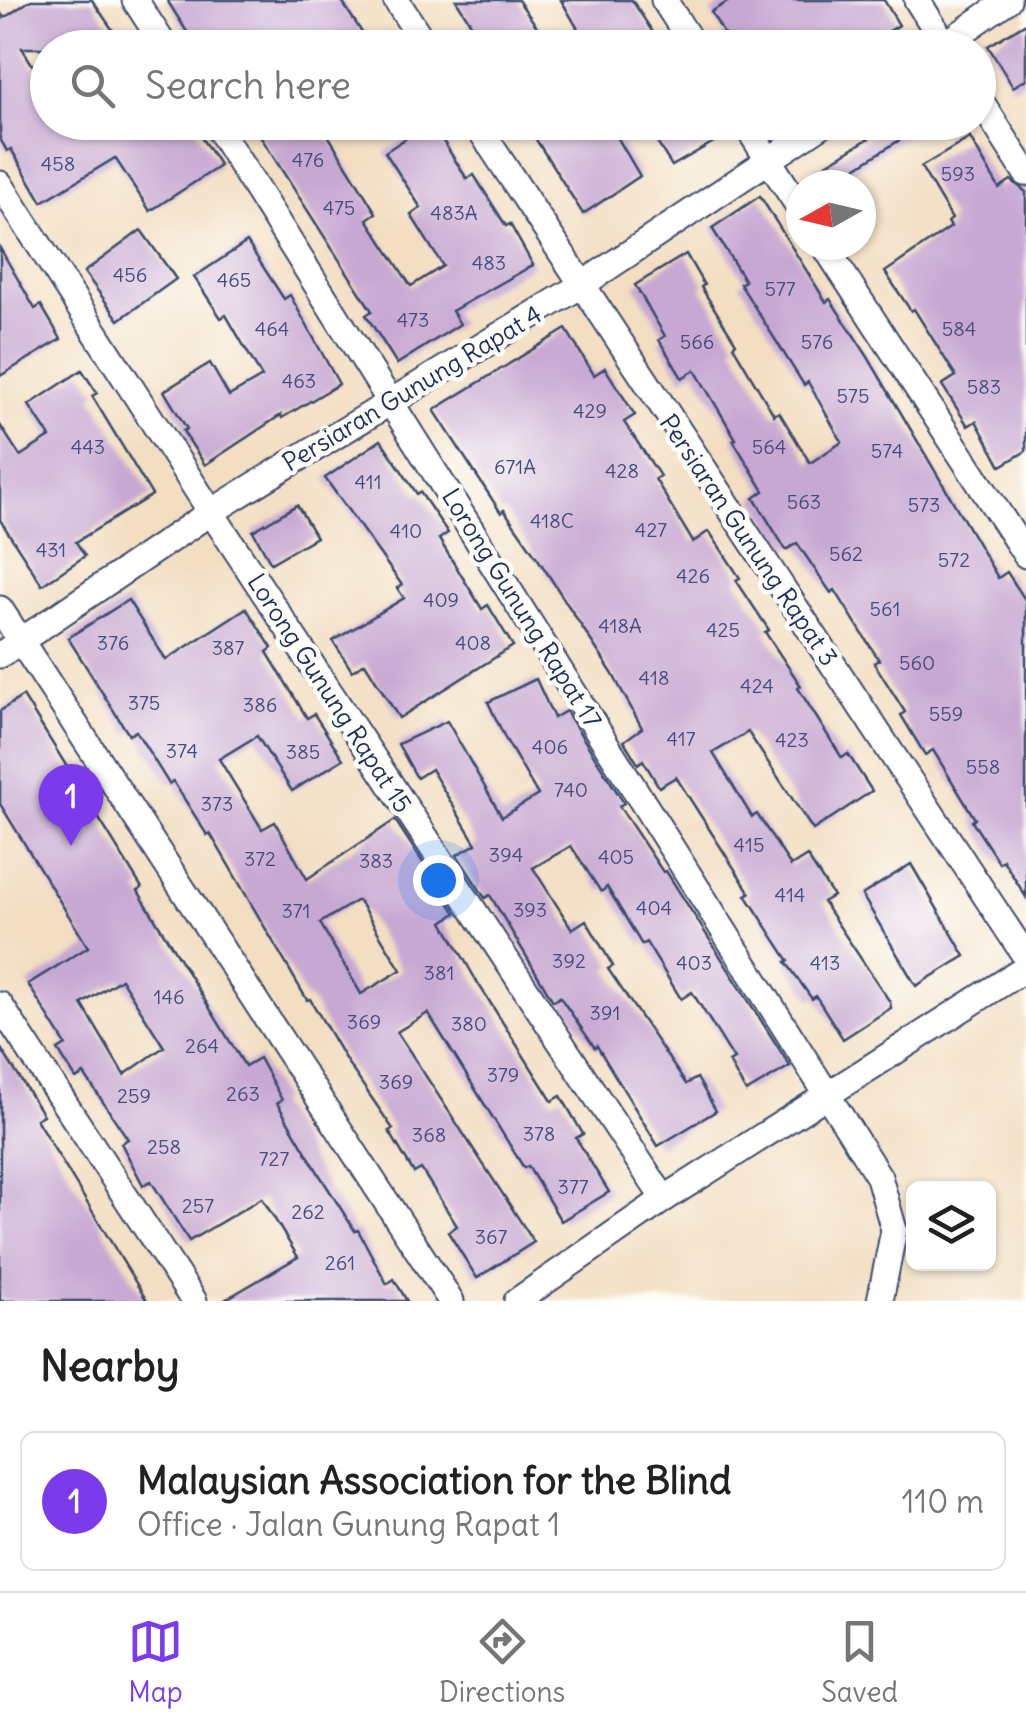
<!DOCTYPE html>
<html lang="en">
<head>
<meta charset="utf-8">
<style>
  body { margin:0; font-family:Delius,sans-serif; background:#f2f2f2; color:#222 }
  .controls { position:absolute; right:30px; bottom:30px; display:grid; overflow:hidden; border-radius:15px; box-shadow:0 2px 8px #0004 }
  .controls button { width:90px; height:90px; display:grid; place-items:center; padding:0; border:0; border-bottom:2px solid #e0e0e0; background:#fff; color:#222; font:50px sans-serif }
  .compass { position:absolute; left:786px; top:170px; width:90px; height:90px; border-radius:50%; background:#fff; box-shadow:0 2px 8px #0004; rotate:262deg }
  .you { position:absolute; left:438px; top:880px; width:35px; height:35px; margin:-25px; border:8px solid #fff; border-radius:50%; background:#1a73e8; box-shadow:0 0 0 15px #1a73e833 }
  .badge { display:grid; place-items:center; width:65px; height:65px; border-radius:50%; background:#7c3aed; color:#fff; font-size:32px; font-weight:700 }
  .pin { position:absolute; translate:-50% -82px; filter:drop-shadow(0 2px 5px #0008) }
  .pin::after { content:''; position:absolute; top:52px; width:35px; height:30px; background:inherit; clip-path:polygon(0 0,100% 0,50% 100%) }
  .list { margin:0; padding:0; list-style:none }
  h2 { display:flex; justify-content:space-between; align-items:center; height:130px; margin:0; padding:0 40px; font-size:42px }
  h2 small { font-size:32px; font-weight:400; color:#767676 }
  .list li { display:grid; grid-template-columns:65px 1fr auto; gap:30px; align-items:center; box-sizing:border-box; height:140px; margin:0 20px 20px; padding:0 20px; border:2px solid #e0e0e0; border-radius:15px }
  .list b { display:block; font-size:38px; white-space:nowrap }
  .list p { margin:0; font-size:32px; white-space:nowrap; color:#767676 }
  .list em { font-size:32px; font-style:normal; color:#767676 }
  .icon { flex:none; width:55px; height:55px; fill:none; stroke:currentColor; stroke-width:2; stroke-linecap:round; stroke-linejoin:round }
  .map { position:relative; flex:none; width:1026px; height:1301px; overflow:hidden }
  .search { position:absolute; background:#fff; box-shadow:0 2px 8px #0004; left:30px; right:30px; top:30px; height:110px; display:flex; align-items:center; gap:25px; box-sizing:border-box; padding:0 35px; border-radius:55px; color:#767676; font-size:38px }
  .sheet { height:290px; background:#fff }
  nav { display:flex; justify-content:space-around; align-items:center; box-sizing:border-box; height:140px; border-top:2px solid #e0e0e0; background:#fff; font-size:28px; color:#767676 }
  nav a { display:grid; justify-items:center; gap:5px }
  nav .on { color:#7c3aed }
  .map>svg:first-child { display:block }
  .building { fill:#c7a8d3; fill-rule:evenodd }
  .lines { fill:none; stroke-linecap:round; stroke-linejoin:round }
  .minor-casing { stroke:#3b496d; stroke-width:29 }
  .minor { stroke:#fff; stroke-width:25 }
  .labels { text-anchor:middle; stroke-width:9; stroke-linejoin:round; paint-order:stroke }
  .number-label { font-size:20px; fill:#464d7b }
  .street-label { font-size:25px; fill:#1b2f5e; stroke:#fdfcf7 }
</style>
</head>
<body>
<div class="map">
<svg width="1026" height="1301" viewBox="0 0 1026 1301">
  <rect width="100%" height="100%" fill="#fdfcf7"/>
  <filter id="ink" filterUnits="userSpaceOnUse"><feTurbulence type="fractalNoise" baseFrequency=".01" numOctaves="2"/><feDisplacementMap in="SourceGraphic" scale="20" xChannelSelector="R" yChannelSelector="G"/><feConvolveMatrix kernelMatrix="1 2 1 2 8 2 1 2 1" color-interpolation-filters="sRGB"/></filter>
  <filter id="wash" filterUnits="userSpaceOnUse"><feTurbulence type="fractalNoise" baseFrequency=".0048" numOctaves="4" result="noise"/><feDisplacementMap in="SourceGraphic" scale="40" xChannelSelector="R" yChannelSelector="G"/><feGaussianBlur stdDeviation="2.25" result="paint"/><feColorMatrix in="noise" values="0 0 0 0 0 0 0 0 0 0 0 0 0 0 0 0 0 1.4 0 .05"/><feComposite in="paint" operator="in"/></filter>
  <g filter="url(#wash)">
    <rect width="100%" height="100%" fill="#f3dec2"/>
    <g id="blocks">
      <!-- building -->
      <g class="building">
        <polygon points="31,0 92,0 125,48 22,48 48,90 48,122 191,122 220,166 150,211 115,158 42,202 11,149 7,151 0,139 0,12 4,18"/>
        <polygon points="167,0 341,0 372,48 197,48"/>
        <polygon points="456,0 518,0 552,48 451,48 475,30"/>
        <polygon points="561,0 632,0 663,48 589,48"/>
        <polygon points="731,0 884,0 899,25 862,48 732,48 711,12"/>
        <polygon points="1026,23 1026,79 1013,87 988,46"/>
        <polygon points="251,122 320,122 376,213 367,219 411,286 443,266 411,215 421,208 385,152 431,122 467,179 474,175 506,226 510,224 533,265 452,311 460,324 397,364 366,315 372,311"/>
        <polygon points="525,122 637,122 616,135 640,176 583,214"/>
        <polygon points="644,122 728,122 731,132 672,166"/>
        <polygon points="896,122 923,125 829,185 820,168"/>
        <polygon points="970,138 999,188 1011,180 1026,192 1026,451 1001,466 976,421 968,426 942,385 956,376 914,309 911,311 885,272 951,227 948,222 952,219 921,167"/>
        <polygon points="760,196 826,302 830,299 868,357 998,578 1007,572 1026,601 1026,897 1003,860 999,863 972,821 975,819 933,750 925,755 901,715 905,712 874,663 879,660 835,590 831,593 797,543 786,550 754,498 764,491 733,440 736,439 695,370 682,378 659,340 665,336 635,285 686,254 704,285 701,287 736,343 733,346 774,415 779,412 810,463 842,442 808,382 804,385 740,284 745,281 712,228"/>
        <polygon points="141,230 176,279 119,320 84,272"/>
        <polygon points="247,242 284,299 290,295 339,384 282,418 281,415 205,465 183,431 187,429 164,391 210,363 229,396 262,377 226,315 221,318 194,277"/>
        <polygon points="0,248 35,309 41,305 61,339 0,376"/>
        <polygon points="566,329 594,375 605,368 635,415 624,422 660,476 655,479 693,542 709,531 740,578 736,580 769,630 765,632 801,686 798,688 842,758 848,754 872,791 813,830 748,732 713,753 752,817 757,814 791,866 807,856 833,896 823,902 890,1002 891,1008 843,1039 816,996 812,999 786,962 789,961 746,895 750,893 676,777 659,787 643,760 638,764 624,741 642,728 612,673 538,559 504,510 501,513 434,410"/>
        <polygon points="82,370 97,393 92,396 152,495 76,542 85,556 42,585 0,520 0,425 20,456 50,437 29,405"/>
        <polygon points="381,440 417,494 420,492 448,533 439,539 482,609 488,605 513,646 399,718 365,663 352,671 333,641 404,598 397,588 402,585 325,478"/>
        <polygon points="297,505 316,537 271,563 253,531"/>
        <path d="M 128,600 L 166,660 L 246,608 L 272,648 L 267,652 L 307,718 L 314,714 L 343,759 L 292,791 L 257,736 L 219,759 L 262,829 L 275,822 L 307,879 L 395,820 L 456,913 L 443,922 L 476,980 L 552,1101 L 561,1096 L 583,1134 L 576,1138 L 609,1192 L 561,1221 L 528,1166 L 524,1168 L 428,1013 L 397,1032 L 534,1242 L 477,1278 L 448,1232 L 457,1226 L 421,1169 L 414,1173 L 389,1131 L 393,1129 L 347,1062 L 310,999 L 307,1000 L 210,833 L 207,835 L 173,781 L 169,784 L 136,731 L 129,735 L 68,638 ZM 356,901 L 359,901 L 401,970 L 361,994 L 320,923 Z"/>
        <polygon points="536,679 554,718 566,711 624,803 619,806 663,872 666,871 790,1066 746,1092 729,1062 734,1059 692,992 681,999 646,942 642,945 607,887 601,892 571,846 533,868 572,929 586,920 613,966 608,969 686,1084 697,1078 716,1111 658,1146 597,1046 595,1048 560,997 553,1001 490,895 485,898 457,855 476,844 431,769 417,778 398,744 447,721 502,817 538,795 506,740 488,702"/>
        <path d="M 23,696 L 142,888 L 138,891 L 245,1066 L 259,1058 L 282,1100 L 277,1103 L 319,1174 L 355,1231 L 358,1230 L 387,1284 L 394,1279 L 407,1301 L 223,1301 L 298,1257 L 262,1198 L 189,1241 L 151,1181 L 143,1185 L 121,1143 L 128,1139 L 84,1074 L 76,1079 L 58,1050 L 66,1045 L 28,984 L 88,947 L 0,804 L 0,711 ZM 121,979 L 164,1047 L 124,1075 L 82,1004 Z"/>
        <polygon points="911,864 965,956 916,986 862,895"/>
        <polygon points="0,1047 43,1115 36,1119 147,1301 0,1301"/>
      </g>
    </g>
  </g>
  <g filter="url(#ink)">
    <use href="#blocks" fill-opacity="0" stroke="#3b496d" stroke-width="2.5"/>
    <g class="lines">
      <defs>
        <g id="minor">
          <polyline points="135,0 166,48"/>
          <polyline points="396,0 427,48"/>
          <polyline points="664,0 695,48"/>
          <polyline points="917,0 947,48"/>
          <polyline points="940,48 1008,0"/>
          <polyline points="978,97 1026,173"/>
          <polyline points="214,122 879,1177 894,1230 880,1301"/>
          <polyline points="475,122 1026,957"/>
          <polyline points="744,122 801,210"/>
          <polyline points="0,184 211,512 664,1199"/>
          <polyline points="824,245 1026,555"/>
          <polyline points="0,609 451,1301"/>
          <polyline points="0,655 211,512 580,286 826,122"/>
          <polyline points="0,1005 194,1301"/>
          <polyline points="517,1301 664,1199 1026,968"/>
        </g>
      </defs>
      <!-- minor casing -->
      <use href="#minor" class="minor-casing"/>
      <!-- minor -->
      <use href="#minor" class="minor"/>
    </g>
  </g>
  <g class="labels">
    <!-- number labels -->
    <g class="number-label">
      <text x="308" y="167">476</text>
      <text x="58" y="171">458</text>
      <text x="958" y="181">593</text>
      <text x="339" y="215">475</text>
      <text x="454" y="220">483A</text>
      <text x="489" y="270">483</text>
      <text x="130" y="282">456</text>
      <text x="234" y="287">465</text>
      <text x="780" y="296">577</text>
      <text x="413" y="327">473</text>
      <text x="272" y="336">464</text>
      <text x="959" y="336">584</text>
      <text x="697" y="349">566</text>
      <text x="817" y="349">576</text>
      <text x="299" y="388">463</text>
      <text x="984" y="394">583</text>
      <text x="853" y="403">575</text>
      <text x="590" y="418">429</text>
      <text x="88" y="454">443</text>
      <text x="769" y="454">564</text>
      <text x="887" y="458">574</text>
      <text x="515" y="474">671A</text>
      <text x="622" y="478">428</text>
      <text x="368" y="489">411</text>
      <text x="804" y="509">563</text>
      <text x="924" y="512">573</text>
      <text x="552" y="528">418C</text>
      <text x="651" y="537">427</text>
      <text x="406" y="538">410</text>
      <text x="51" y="557">431</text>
      <text x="846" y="561">562</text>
      <text x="954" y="567">572</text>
      <text x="693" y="583">426</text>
      <text x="441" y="607">409</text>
      <text x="885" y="616">561</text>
      <text x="620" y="633">418A</text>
      <text x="723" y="637">425</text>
      <text x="113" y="650">376</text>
      <text x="473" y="650">408</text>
      <text x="228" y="655">387</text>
      <text x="917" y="670">560</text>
      <text x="654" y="685">418</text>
      <text x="757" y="693">424</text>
      <text x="144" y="710">375</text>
      <text x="260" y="712">386</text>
      <text x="946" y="721">559</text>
      <text x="681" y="746">417</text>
      <text x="792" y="747">423</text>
      <text x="550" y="754">406</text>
      <text x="182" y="758">374</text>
      <text x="303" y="759">385</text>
      <text x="983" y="774">558</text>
      <text x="571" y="797">740</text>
      <text x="217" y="811">373</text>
      <text x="749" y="852">415</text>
      <text x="506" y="862">394</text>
      <text x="616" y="864">405</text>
      <text x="260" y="866">372</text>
      <text x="376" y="868">383</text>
      <text x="790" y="902">414</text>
      <text x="654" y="915">404</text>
      <text x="530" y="917">393</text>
      <text x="296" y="918">371</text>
      <text x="569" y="968">392</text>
      <text x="694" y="970">403</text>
      <text x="825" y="970">413</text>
      <text x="439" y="980">381</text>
      <text x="169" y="1004">146</text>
      <text x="605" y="1020">391</text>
      <text x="364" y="1029">369</text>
      <text x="469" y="1031">380</text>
      <text x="202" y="1053">264</text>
      <text x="503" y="1082">379</text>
      <text x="396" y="1089">369</text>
      <text x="243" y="1101">263</text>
      <text x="134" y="1103">259</text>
      <text x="539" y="1141">378</text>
      <text x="429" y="1142">368</text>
      <text x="164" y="1154">258</text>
      <text x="274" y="1166">727</text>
      <text x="573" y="1194">377</text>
      <text x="198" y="1213">257</text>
      <text x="308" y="1219">262</text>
      <text x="491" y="1244">367</text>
      <text x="340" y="1270">261</text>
    </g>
    <!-- street labels -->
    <g class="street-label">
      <text transform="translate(412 388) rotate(-31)" y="9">Persiaran Gunung Rapat 4</text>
      <text transform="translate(749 540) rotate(56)" y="9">Persiaran Gunung Rapat 3</text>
      <text transform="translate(522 608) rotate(58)" y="9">Lorong Gunung Rapat 17</text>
      <text transform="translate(330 693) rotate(57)" y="9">Lorong Gunung Rapat 15</text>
    </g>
  </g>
</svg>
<div class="controls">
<button><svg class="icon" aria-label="layers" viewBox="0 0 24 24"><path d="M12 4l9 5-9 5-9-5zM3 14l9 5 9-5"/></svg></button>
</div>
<svg class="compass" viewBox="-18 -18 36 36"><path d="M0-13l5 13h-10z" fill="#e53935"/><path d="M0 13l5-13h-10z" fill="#767676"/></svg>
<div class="you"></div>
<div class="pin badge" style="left:71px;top:846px">1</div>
<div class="search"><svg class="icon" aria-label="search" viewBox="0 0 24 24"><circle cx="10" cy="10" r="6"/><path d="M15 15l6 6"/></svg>Search here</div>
</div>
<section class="sheet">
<h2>Nearby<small></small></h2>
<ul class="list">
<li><span class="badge">1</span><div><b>Malaysian Association for the Blind</b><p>Office · Jalan Gunung Rapat 1</p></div><em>110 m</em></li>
</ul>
</section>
<nav>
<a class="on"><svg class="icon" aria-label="map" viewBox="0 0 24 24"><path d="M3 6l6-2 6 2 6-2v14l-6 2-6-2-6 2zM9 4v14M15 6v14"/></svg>Map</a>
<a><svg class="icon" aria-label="directions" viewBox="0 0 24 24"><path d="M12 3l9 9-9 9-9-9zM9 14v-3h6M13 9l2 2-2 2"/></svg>Directions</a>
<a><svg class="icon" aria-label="saved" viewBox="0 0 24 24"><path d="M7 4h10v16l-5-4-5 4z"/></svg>Saved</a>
</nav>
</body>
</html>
